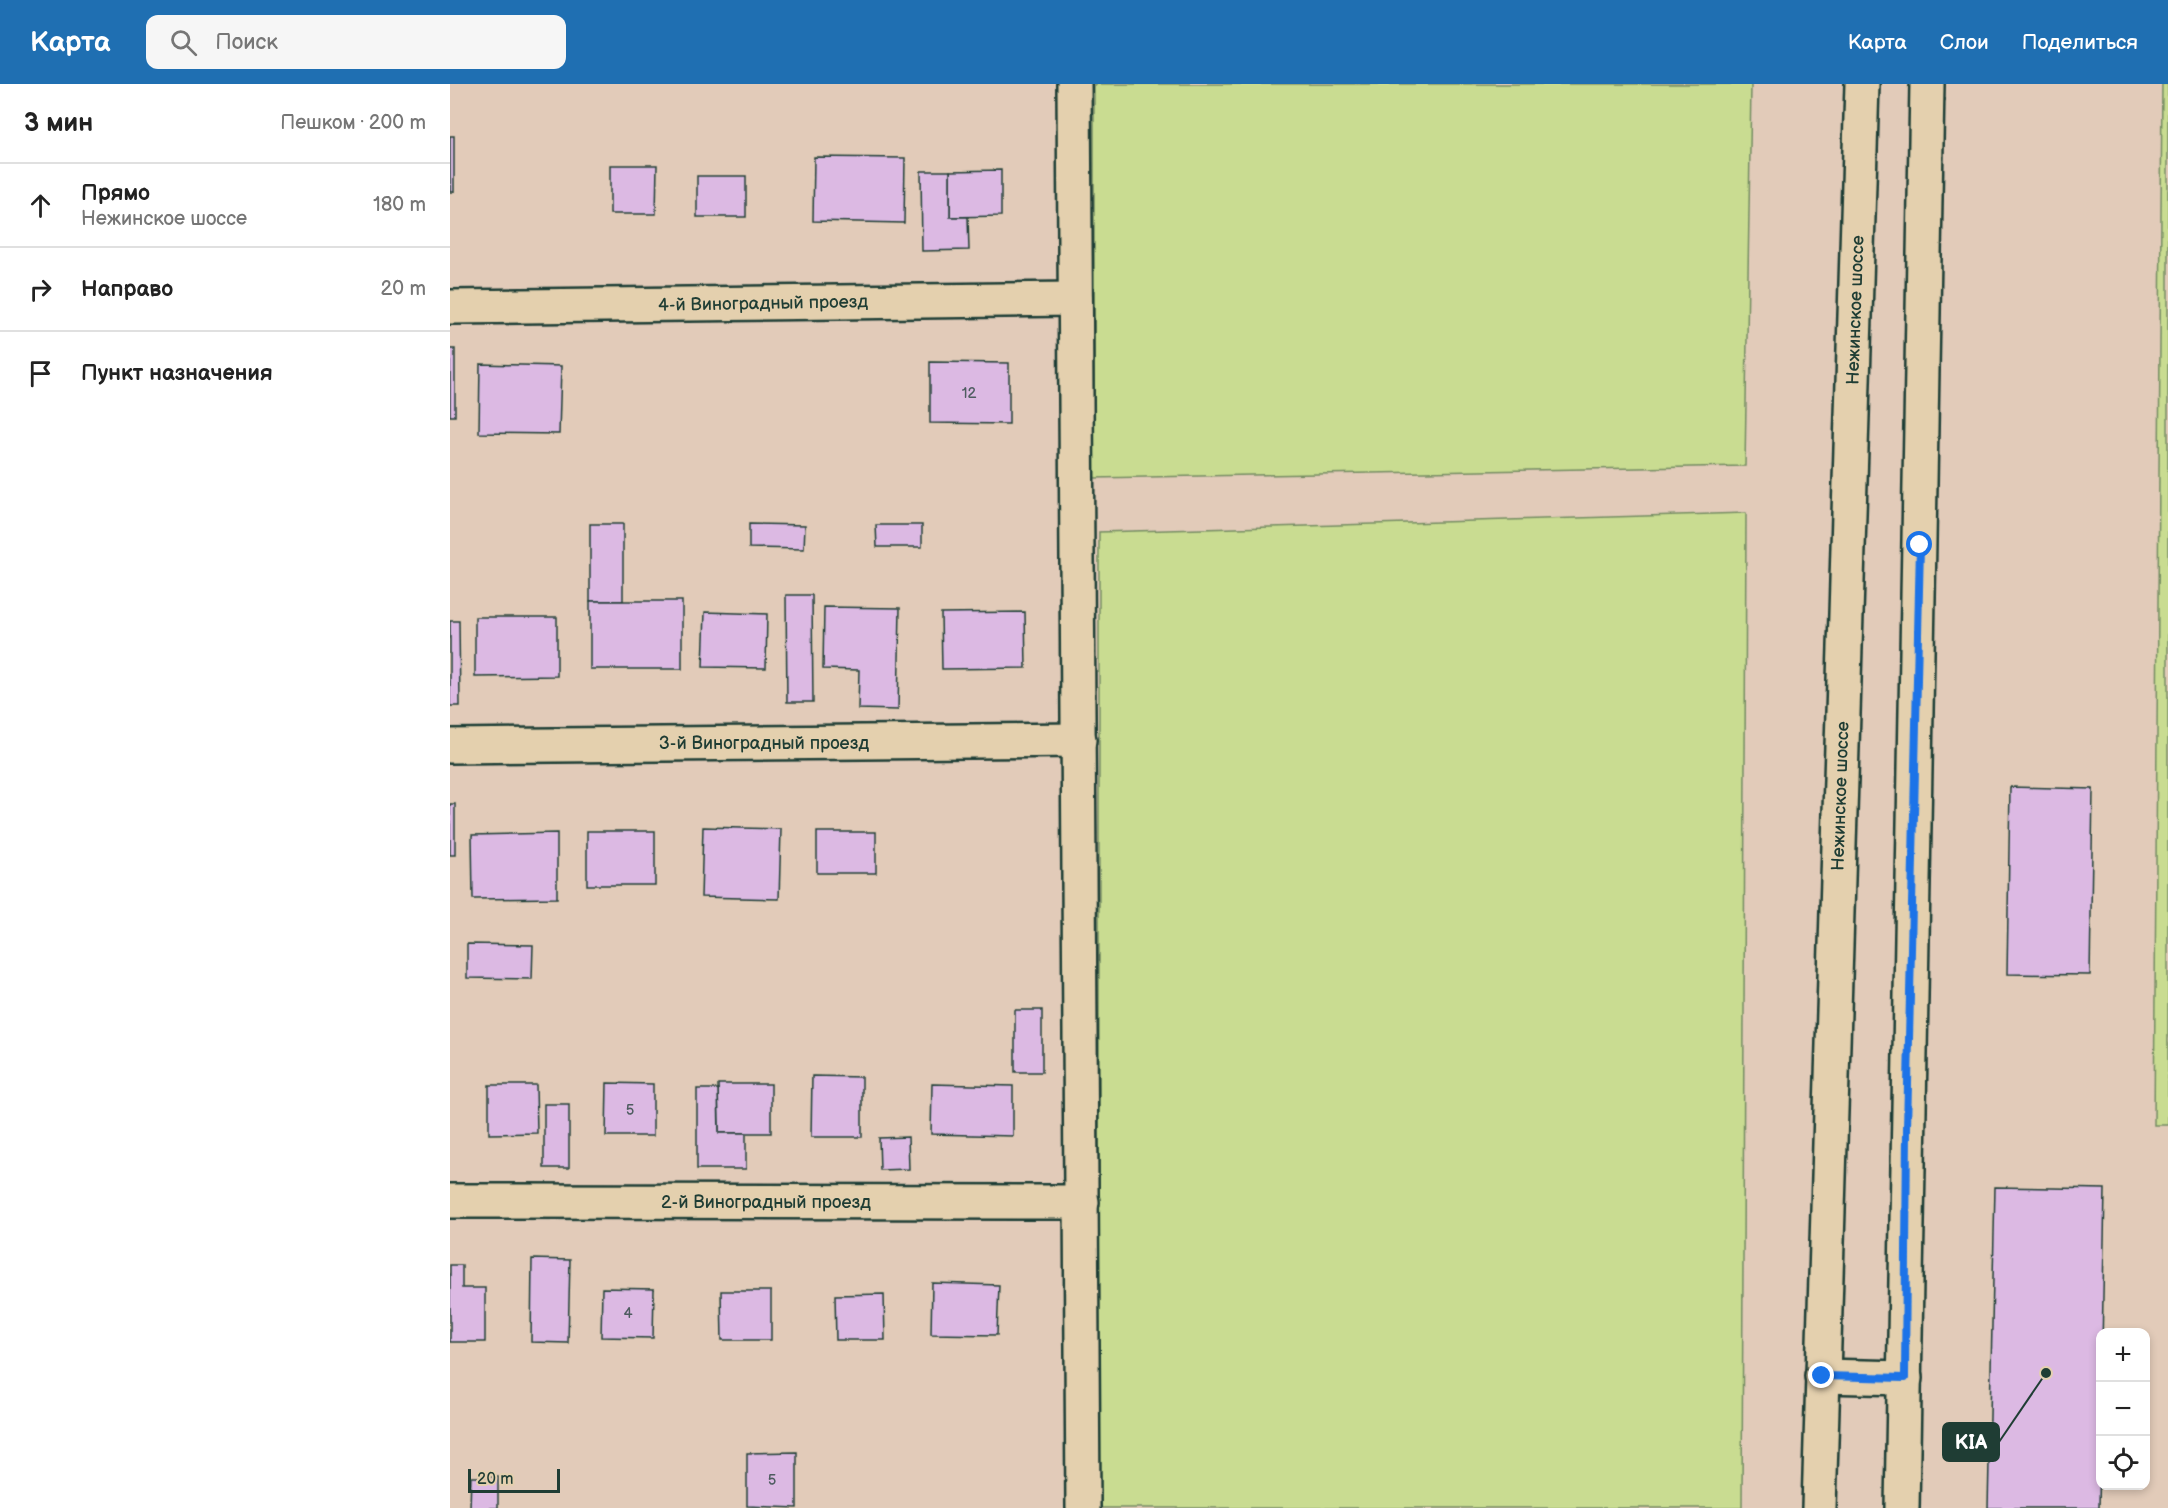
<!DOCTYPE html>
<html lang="ru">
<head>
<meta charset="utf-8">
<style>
  body { margin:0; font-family:"Balsamiq Sans",sans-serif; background:#f6f6f6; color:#222 }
  .controls { position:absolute; right:18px; bottom:18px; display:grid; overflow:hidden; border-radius:12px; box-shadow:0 3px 9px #0003 }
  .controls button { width:54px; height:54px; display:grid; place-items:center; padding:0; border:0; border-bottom:2px solid #e0e0e0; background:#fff; color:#222; font:30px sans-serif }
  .scale { position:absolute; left:18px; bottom:15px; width:92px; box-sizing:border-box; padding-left:6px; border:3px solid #1f3d34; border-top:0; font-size:16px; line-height:21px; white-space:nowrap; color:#1f3d34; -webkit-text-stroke:4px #e4d0ae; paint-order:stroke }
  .stop { position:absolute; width:18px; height:18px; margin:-14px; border:4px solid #1a73e8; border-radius:50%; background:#fff }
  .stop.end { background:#1a73e8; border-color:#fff; box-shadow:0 2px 6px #0008 }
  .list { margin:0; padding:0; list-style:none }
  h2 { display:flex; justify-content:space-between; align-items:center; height:78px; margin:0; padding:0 24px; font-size:26px }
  h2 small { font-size:20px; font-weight:400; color:#767676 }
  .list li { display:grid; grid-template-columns:39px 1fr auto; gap:18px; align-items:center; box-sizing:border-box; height:84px; padding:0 24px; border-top:2px solid #e0e0e0 }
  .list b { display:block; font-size:22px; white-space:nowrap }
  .list p { margin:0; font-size:20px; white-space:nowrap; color:#767676 }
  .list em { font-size:20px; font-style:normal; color:#767676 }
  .icon { flex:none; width:33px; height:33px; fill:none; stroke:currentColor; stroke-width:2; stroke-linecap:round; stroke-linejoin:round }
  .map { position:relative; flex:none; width:1718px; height:1424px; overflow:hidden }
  header { display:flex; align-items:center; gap:36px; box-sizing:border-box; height:84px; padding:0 30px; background:#1f6fb2; color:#fff }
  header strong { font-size:28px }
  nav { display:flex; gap:33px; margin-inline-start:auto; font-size:21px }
  .search { width:420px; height:54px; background:#f6f6f6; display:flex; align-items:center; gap:15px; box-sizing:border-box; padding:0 21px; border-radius:12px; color:#767676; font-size:22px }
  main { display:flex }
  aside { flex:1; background:#fff }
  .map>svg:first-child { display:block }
  .green { fill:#c9dc91; stroke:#748c62; stroke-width:1.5 }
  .building { fill:#dcb9e3; stroke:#1f3d34; stroke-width:1.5 }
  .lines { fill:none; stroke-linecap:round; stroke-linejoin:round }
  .minor-casing { stroke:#1f3d34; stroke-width:38 }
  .major-casing { stroke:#1f3d34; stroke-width:38 }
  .minor { stroke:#e4d0ae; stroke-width:33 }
  .major { stroke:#e4d0ae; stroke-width:33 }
  .route { stroke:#1a73e8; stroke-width:8 }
  .labels { text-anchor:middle; stroke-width:4.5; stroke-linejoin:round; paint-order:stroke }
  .number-label { font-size:15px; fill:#4e5c60 }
  .street-label { font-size:18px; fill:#1f3d34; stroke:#e4d0ae }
  .leader { fill:none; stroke:#1f3d34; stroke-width:2 }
  .callout-dot { fill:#1f3d34; stroke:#e4d0ae; stroke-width:2 }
  .callout { fill:#1f3d34; stroke:#1f3d34; stroke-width:2 }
  .callout-label { font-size:20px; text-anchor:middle; font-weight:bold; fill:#fff }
</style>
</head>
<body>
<header>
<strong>Карта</strong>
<div class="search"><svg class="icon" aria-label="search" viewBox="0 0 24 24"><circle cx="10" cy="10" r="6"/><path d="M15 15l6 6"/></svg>Поиск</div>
<nav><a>Карта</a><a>Слои</a><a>Поделиться</a></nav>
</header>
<main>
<aside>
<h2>3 мин<small>Пешком · 200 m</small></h2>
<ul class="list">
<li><svg class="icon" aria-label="ahead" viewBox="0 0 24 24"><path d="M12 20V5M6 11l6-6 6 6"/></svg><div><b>Прямо</b><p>Нежинское шоссе</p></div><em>180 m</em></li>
<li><svg class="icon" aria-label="right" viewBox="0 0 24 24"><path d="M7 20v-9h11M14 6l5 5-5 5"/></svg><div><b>Направо</b></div><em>20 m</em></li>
<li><svg class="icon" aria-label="arrive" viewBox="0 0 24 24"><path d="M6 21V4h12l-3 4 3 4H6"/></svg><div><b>Пункт назначения</b></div></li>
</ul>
</aside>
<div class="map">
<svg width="1718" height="1424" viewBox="0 0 1718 1424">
  <rect width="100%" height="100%" fill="#e2cbb9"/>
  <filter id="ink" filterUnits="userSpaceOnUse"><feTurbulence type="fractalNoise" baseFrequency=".0167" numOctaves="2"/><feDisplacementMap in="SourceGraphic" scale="12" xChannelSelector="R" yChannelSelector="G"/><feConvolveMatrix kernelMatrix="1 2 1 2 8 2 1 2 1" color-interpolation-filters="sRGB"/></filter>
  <g filter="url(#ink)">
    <!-- green -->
    <g class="green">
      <polygon points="644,0 1301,0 1295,382 644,394"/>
      <polygon points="1712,0 1718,0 1718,1041 1704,1041"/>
      <polygon points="1296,429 1292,1424 649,1424 649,448"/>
    </g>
    <!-- building -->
    <g class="building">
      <rect x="0" y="52" width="4" height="56"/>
      <polygon points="364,73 455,74 454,139 363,137"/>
      <polygon points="160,81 207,81 206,130 160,130"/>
      <polygon points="551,86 551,132 500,133 500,87"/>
      <polygon points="471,87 500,87 500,133 518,133 519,166 472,167"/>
      <rect x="247" y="92" width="49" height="41"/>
      <rect x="0" y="265" width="5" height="67"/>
      <polygon points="480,278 559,279 559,340 480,339"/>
      <polygon points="30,280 111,282 109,350 29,349"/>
      <rect x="140" y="440" width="33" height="77"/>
      <polygon points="299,440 355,441 354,465 299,464"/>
      <polygon points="426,441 472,441 472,463 427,463"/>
      <polygon points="336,511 362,511 363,618 337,618"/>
      <rect x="140" y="517" width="92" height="68"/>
      <polygon points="374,523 450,524 448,626 408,625 409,586 373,585"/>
      <polygon points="255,528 317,530 316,584 253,583"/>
      <polygon points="575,528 576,584 492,585 491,529"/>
      <polygon points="25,533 107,533 107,592 25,593"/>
      <polygon points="0,537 9,537 10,622 0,622"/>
      <polygon points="1560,703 1643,705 1640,891 1557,890"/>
      <rect x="0" y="720" width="5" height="51"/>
      <polygon points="253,743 331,745 329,815 251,813"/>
      <rect x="137" y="747" width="68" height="54"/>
      <rect x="367" y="748" width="59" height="41"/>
      <polygon points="107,749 107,814 23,815 22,751"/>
      <polygon points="17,860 83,861 82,895 17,894"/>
      <rect x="565" y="926" width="27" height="62"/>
      <polygon points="362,992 412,993 412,1053 361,1053"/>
      <polygon points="157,999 203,1000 203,1052 156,1052"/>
      <polygon points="268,1000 321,1000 321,1049 269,1049"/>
      <polygon points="482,1000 563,1002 563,1052 481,1050"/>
      <polygon points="39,1001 86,1001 87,1049 39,1050"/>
      <polygon points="247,1005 268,1005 269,1049 296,1049 296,1085 247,1085"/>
      <rect x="94" y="1020" width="25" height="64"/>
      <polygon points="458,1053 459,1085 430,1086 429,1054"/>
      <polygon points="1545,1103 1655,1105 1649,1424 1538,1424"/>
      <polygon points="82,1175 120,1176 118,1259 81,1258"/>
      <polygon points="0,1181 12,1181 12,1204 35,1204 35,1258 0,1258"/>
      <polygon points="482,1199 549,1201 547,1251 481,1250"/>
      <polygon points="152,1204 204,1205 203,1254 151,1253"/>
      <polygon points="271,1207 321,1207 321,1256 272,1256"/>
      <polygon points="434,1210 435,1256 386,1256 385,1211"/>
      <polygon points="347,1368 347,1424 297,1422 297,1369"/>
      <polygon points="21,1393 48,1393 48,1424 20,1424"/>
    </g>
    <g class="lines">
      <defs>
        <g id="minor">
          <polyline points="624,0 633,1424"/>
          <polyline points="0,223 625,215"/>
          <polyline points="0,662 629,656"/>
          <polyline points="0,1117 632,1118"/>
        </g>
        <g id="major">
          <polyline points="1372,1292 1455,1294"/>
          <polyline points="1369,1424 1412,0"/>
          <polyline points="1452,1424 1477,0"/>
        </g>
      </defs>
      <!-- minor casing -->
      <use href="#minor" class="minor-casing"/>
      <!-- major casing -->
      <use href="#major" class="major-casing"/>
      <!-- minor -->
      <use href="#minor" class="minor"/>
      <!-- major -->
      <use href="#major" class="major"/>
    </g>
  </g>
  <g class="lines" filter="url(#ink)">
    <!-- route -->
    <polyline class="route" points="1372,1292 1455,1294 1457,1045 1470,461"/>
  </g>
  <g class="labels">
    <!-- number labels -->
    <g class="number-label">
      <text x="519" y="314">12</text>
      <text x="180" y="1031">5</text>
      <text x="178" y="1234">4</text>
      <text x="322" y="1401">5</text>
    </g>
    <!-- street labels -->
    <g class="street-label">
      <text transform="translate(313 219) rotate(-1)" y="6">4-й Виноградный проезд</text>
      <text transform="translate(1405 226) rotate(-88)" y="6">Нежинское шоссе</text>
      <text x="314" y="665">3-й Виноградный проезд</text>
      <text transform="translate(1390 712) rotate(-88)" y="6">Нежинское шоссе</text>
      <text x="316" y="1124">2-й Виноградный проезд</text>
    </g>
  </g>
  <!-- callouts -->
  <path class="leader" d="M1596 1289L1549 1358"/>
  <circle class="callout-dot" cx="1596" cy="1289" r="6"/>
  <rect class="callout" x="1493" y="1339" width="56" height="38" rx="6"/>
  <g class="callout-label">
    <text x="1521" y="1365">KIA</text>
  </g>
</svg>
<div class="controls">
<button>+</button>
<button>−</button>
<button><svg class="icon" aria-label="locate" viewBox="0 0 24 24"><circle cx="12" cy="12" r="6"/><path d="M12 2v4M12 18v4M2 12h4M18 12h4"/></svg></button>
</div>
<div class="scale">20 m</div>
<div class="stop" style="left:1470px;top:461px"></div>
<div class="stop end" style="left:1372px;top:1292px"></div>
</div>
</main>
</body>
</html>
